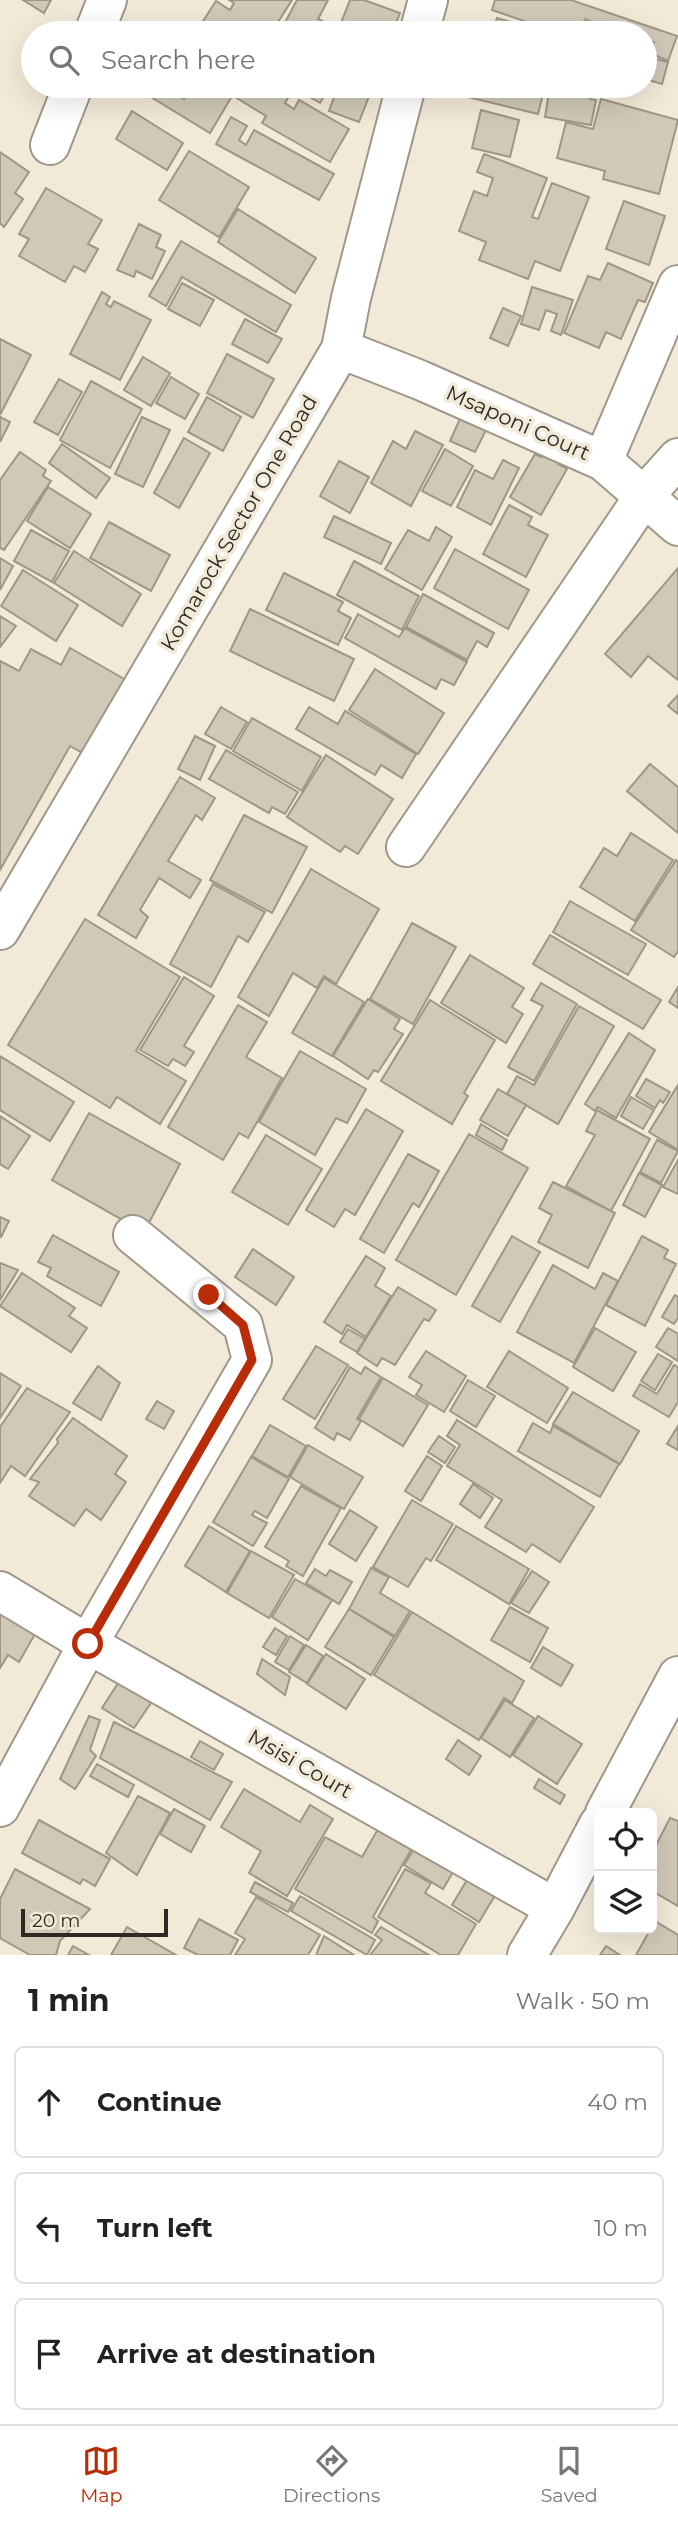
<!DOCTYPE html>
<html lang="en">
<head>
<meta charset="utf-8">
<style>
  body { margin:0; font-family:Montserrat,sans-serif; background:#f6f6f6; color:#222 }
  .controls { position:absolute; right:21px; bottom:21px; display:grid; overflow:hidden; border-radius:10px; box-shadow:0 7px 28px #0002 }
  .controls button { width:63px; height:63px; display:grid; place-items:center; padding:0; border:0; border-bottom:2px solid #e0e0e0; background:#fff; color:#222; font:35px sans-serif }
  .scale { position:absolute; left:21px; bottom:18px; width:147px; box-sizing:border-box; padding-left:7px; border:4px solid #2c2a23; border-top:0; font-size:19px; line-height:24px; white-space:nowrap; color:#2c2a23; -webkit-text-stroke:5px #f2ead8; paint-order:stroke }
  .stop { position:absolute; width:21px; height:21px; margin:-16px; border:5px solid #b82d08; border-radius:50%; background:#fff }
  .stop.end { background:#b82d08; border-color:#fff; box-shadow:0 2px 7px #0008 }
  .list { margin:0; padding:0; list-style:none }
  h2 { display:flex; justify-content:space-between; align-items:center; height:91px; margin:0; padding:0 28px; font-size:30px }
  h2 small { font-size:23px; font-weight:400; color:#767676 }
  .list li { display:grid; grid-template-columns:46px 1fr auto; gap:21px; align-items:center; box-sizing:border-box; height:112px; margin:0 14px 14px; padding:0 14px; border:2px solid #e0e0e0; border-radius:10px }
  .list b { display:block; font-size:26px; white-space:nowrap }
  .list em { font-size:23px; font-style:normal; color:#767676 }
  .icon { flex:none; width:38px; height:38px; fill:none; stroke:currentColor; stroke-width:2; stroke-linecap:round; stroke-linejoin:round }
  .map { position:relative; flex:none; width:678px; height:1955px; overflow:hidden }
  .search { position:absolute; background:#fff; box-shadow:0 7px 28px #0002; left:21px; right:21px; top:21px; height:77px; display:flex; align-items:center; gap:18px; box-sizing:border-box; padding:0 24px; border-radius:38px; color:#767676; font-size:26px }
  .sheet { height:469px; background:#fff }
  nav { display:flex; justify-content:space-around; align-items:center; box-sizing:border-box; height:98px; border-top:2px solid #e0e0e0; background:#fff; font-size:19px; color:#767676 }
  nav a { display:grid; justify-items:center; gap:4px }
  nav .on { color:#b82d08 }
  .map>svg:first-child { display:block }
  .building { fill:#d0c9b8; stroke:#9e9786; stroke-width:2 }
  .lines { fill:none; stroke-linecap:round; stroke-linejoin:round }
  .minor-casing { stroke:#9f9888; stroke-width:42 }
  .major-casing { stroke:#9f9888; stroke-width:42 }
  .minor { stroke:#fff; stroke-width:38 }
  .major { stroke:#fff; stroke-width:38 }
  .route { stroke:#b82d08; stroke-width:9 }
  .labels { text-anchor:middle; stroke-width:7; stroke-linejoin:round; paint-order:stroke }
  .street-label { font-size:21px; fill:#2c2a23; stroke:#f2ead8 }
</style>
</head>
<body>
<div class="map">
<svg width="678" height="1955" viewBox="0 0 678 1955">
  <rect width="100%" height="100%" fill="#f2ead8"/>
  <!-- building -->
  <g class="building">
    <polygon points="23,0 51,0 44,13"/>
    <polygon points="229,0 292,0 271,33 205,33 198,29 216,1 230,10 234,3"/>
    <polygon points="297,0 328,0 318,19 330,25 325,33 315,33 304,27 301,33 287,33 281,30"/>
    <polygon points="350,0 364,0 400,13 392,33 357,33 358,30 341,23"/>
    <polygon points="495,0 571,0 677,36 668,61 650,53 654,42 649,40 645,54 645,33 586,33 590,21 585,19 580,33 559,33 492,10"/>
    <polygon points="497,18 549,33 493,33"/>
    <polygon points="645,56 668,62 662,84 645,79"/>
    <polygon points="151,86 161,86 184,99 192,86 238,86 210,133 146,94"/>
    <polygon points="170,86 187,86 184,92"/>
    <polygon points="241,86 279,86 291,93 285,103 294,109 299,100 349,129 330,162 262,123 266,116 235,97"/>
    <polygon points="291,86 330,86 320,103"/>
    <polygon points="338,86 373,86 359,122 329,111"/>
    <polygon points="471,86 545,86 538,114 468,97"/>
    <polygon points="550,86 577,86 592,89 590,99 596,100 591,125 545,117"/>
    <polygon points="601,99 678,120 659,194 603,179 605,171 557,158 566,122 593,129"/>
    <polygon points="481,110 519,120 510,157 472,148"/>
    <polygon points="132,111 183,143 167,170 116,139"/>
    <polygon points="231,117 247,126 239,140 246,145 254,130 334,174 319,200 216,144"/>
    <polygon points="189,151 249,187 219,237 159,200"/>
    <polygon points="0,152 29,172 15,193 23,199 4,227 0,223"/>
    <polygon points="484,154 547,178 532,217 538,219 552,183 589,197 560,271 535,261 528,279 479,260 486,242 459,231 474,191 487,196 493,178 477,172"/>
    <polygon points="46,188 102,220 88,244 98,249 85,272 74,266 65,282 19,256 29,239 19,234"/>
    <polygon points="624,201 665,216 649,265 606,249"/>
    <polygon points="238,209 316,258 295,293 218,242"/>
    <polygon points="139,224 161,235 156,247 165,251 152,279 136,271 134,277 117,270"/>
    <polygon points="181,241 291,305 276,332 182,277 166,306 149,296"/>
    <polygon points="608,263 653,283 645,302 638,300 621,339 606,332 599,348 564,333 588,276 600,280"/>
    <polygon points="182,283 214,300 200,326 168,309"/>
    <polygon points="532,287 573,300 561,335 551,331 557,314 546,310 539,330 521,324"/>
    <polygon points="102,292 110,297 106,304 111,307 114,301 151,320 120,380 70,354"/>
    <polygon points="503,308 521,316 508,346 490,338"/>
    <polygon points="245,319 282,339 268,363 232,344"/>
    <polygon points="0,339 31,355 0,415"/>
    <polygon points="227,354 274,379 253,418 207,393"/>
    <polygon points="143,357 170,373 151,406 124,390"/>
    <polygon points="171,377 199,394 185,419 156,403"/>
    <polygon points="59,379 82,392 58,435 34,422"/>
    <polygon points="91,381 142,409 110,468 60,440"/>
    <polygon points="207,397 241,417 223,451 188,432"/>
    <polygon points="463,412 489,424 475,452 450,441"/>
    <polygon points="0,417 10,422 0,442"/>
    <polygon points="142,417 170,430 143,487 115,474"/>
    <polygon points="415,431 443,445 411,506 371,483 393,441 406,449"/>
    <polygon points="184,438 210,453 179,508 154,493"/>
    <polygon points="62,444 110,478 96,498 49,463"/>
    <polygon points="548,445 564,454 558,464 567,469 541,515 510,497 535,454 541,457"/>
    <polygon points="445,449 473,466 451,506 422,491"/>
    <polygon points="20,452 46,470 43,476 51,481 4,550 0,548 0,480"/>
    <polygon points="503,460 519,468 491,525 457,507 475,470 493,479"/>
    <polygon points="339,461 369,477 350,513 320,496"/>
    <polygon points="48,487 91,514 70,548 27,521"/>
    <polygon points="509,505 532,517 528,525 548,535 526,577 483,554"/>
    <polygon points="334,516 391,543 381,564 324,537"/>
    <polygon points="109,522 170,555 151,591 90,558"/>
    <polygon points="436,527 452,537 422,590 385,569 408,530 429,541"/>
    <polygon points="31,530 69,551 52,582 14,561"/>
    <polygon points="455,549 529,590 508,629 434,588"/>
    <polygon points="74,551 141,594 122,626 54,583"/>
    <polygon points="0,558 13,566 0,590"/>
    <polygon points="354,561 419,596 402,630 337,595"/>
    <polygon points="678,568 678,680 648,656 631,677 605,654"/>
    <polygon points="23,570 78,605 56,641 1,606"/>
    <polygon points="284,573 343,602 338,611 351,618 338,645 266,610"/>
    <polygon points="423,594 494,633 487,647 477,641 467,660 406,627"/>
    <polygon points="250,609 354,659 334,701 230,651"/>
    <polygon points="358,614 399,637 405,628 467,662 454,685 441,679 436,689 345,638"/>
    <polygon points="0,616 16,626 0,647"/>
    <polygon points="70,648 126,680 84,754 70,746 0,870 0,661 19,671 31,649 61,665"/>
    <polygon points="375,669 444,713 418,754 349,710"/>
    <polygon points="678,695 678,714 668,706"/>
    <polygon points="221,707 247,722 231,749 205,734"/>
    <polygon points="309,707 338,724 345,711 416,754 402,778 381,765 375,775 296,729"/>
    <polygon points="252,718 321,757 302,791 233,751"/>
    <polygon points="195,736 215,746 200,780 178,769"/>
    <polygon points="226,750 298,792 285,814 272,807 269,813 209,779"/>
    <polygon points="326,755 393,799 358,854 345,846 340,852 287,817"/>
    <polygon points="650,764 678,787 678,833 627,791"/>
    <polygon points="180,777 215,798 202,820 196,815 168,861 201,880 190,898 159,878 140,910 148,917 136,938 98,915"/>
    <polygon points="244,815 307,847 272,913 210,880"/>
    <polygon points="631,833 673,860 635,921 580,887 604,848 617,856"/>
    <polygon points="676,860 678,862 678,951 674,957 631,930"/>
    <polygon points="311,869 379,909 336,984 324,976 317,988 293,973 269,1016 238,997"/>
    <polygon points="213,884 265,912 248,942 238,936 211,987 170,964"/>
    <polygon points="570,901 646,944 628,975 553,932"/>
    <polygon points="85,919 180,977 136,1051 186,1081 160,1124 117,1097 110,1108 8,1045"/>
    <polygon points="412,923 456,947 413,1024 370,999"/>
    <polygon points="550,935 661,1000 643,1029 533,964"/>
    <polygon points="470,955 524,988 512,1007 523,1014 506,1043 441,1003"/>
    <polygon points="184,977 214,996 184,1046 194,1052 185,1066 173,1059 168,1066 140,1050"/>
    <polygon points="324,978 364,1002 332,1056 292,1033"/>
    <polygon points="541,983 577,1004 534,1081 508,1067 543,1006 531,1000"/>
    <polygon points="678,987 678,1008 669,1002"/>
    <polygon points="368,999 400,1019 394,1029 403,1034 378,1072 374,1070 368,1079 333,1056"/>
    <polygon points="430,1000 495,1040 464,1093 468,1096 452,1124 381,1081"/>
    <polygon points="238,1005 267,1022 246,1057 282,1078 248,1138 239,1133 223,1160 168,1127"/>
    <polygon points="579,1006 614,1026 558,1124 507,1094 517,1076 534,1085"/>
    <polygon points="629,1033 655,1050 616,1118 598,1107 595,1111 585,1104"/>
    <polygon points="300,1051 366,1089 347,1123 336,1118 315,1155 259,1122"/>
    <polygon points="0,1056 74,1102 50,1141 0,1110"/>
    <polygon points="646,1079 670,1092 663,1103 660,1100 655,1108 636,1096"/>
    <polygon points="678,1085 678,1150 649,1132"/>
    <polygon points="498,1089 526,1105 508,1136 480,1120"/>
    <polygon points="631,1097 654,1110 643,1129 621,1116"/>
    <polygon points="366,1109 403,1131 355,1215 345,1209 334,1227 306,1210"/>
    <polygon points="597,1110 650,1139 611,1211 566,1186 595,1135 586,1131"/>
    <polygon points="89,1113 180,1164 144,1232 52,1180"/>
    <polygon points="0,1116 30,1136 8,1169 0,1164"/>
    <polygon points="481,1124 507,1140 502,1150 476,1135"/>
    <polygon points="469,1134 528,1168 456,1295 396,1260"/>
    <polygon points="266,1135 322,1169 288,1225 232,1192"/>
    <polygon points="657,1140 678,1151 661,1183 640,1172"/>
    <polygon points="408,1154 439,1171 419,1207 413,1203 384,1253 360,1239"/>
    <polygon points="678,1160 678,1194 663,1187"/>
    <polygon points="639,1173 662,1185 645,1217 623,1205"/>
    <polygon points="553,1182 615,1213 588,1268 538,1242 552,1215 539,1208"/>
    <polygon points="0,1217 9,1221 1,1237 0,1236"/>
    <polygon points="53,1235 119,1272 101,1306 47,1276 51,1268 38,1262"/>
    <polygon points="512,1236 540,1252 500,1322 472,1306"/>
    <polygon points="642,1236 668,1250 664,1258 676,1264 645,1326 606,1305"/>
    <polygon points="253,1249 294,1277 276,1305 235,1277"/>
    <polygon points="366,1256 385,1268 375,1286 391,1296 366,1337 347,1325 342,1334 324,1322"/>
    <polygon points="0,1263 18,1270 0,1300"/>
    <polygon points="553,1265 595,1289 603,1273 618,1281 574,1363 517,1332"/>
    <polygon points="22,1273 75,1308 69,1316 87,1328 71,1352 0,1306"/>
    <polygon points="398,1287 436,1310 429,1321 424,1319 395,1365 382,1358 377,1366 357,1353"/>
    <polygon points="675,1295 678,1297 678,1318 674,1324 662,1317"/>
    <polygon points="595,1328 636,1352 613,1391 573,1367"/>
    <polygon points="668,1328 678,1334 678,1361 656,1347"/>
    <polygon points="348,1329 365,1339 357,1352 340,1342"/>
    <polygon points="316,1346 348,1365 315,1419 283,1399"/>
    <polygon points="426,1351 466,1376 444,1412 416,1395 422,1385 409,1377"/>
    <polygon points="509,1351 568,1388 547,1423 487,1387"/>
    <polygon points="658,1354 672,1362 655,1390 641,1381"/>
    <polygon points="674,1365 678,1367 678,1402 669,1417 633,1396 640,1384 657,1394"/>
    <polygon points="98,1366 120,1383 101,1420 73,1403"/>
    <polygon points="350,1367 361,1374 365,1367 381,1377 357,1419 361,1421 350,1440 337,1433 334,1440 315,1428"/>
    <polygon points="0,1373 21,1386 0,1418"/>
    <polygon points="383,1378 428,1405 403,1446 359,1419"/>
    <polygon points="468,1380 495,1396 476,1427 450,1411"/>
    <polygon points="27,1388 70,1412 25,1476 11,1466 0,1483 0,1427"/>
    <polygon points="573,1392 639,1431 620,1464 553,1424"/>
    <polygon points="157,1401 174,1411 164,1429 146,1419"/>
    <polygon points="73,1418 127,1456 115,1474 126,1482 101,1520 86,1509 74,1526 29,1496 39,1482 30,1479 58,1443 57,1439"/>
    <polygon points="457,1420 594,1507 560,1562 532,1544 526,1552 485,1527 502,1500 447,1466 460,1445 447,1436"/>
    <polygon points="533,1423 550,1433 553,1426 619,1464 600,1497 518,1451"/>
    <polygon points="270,1425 306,1446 288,1477 252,1456"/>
    <polygon points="678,1426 678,1450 667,1444"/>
    <polygon points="439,1436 455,1447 445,1463 428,1452"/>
    <polygon points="308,1445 363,1477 344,1509 290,1477"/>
    <polygon points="427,1456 442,1466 421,1501 405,1491"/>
    <polygon points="251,1457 289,1479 267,1518 255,1511 252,1515 267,1523 253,1546 213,1522"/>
    <polygon points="473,1484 493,1498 480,1518 460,1504"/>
    <polygon points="301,1486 341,1508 303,1576 286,1566 289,1561 265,1547"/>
    <polygon points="412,1500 453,1524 431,1561 426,1558 408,1587 373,1567"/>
    <polygon points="350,1510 377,1527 356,1561 329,1544"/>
    <polygon points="209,1526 250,1551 226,1592 185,1566"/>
    <polygon points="456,1526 529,1569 509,1604 436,1560"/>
    <polygon points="251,1551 294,1575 269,1618 227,1593"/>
    <polygon points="371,1568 389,1577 380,1593 410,1611 395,1636 349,1609"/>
    <polygon points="315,1569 326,1576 330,1570 352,1582 339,1604 306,1583"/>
    <polygon points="532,1571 549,1582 529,1613 511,1603"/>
    <polygon points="295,1579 332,1600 308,1640 272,1617"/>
    <polygon points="0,1605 39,1627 19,1662 8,1655 0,1668"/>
    <polygon points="510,1607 548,1628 530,1662 491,1640"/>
    <polygon points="349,1609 394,1637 371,1675 325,1647"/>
    <polygon points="412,1612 524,1681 512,1703 504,1698 479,1740 374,1675"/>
    <polygon points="275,1628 287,1636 276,1655 263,1647"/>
    <polygon points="290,1636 304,1645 289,1670 275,1662"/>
    <polygon points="306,1645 323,1656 307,1683 289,1672"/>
    <polygon points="543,1647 573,1665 561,1686 531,1668"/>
    <polygon points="326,1654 365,1679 346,1709 307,1684"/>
    <polygon points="262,1659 290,1677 285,1695 257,1674"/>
    <polygon points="122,1677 155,1697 134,1728 102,1708"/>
    <polygon points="505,1700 534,1718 510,1757 481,1738"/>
    <polygon points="89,1716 100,1720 90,1750 96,1756 75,1789 60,1779"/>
    <polygon points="538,1716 582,1744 557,1784 513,1755"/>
    <polygon points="114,1722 232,1782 210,1820 100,1758"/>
    <polygon points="458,1740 481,1756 469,1775 446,1759"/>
    <polygon points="200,1741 223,1754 214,1770 191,1757"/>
    <polygon points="97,1764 134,1785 128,1797 90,1776"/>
    <polygon points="539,1779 565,1795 560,1804 534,1788"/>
    <polygon points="244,1789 300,1822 310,1805 333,1819 287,1896 249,1873 261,1851 221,1827"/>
    <polygon points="138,1796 170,1813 137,1875 106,1853"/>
    <polygon points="174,1809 205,1826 191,1852 160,1834"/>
    <polygon points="670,1818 678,1821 678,1906 652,1891 652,1853"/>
    <polygon points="39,1820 110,1859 95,1886 83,1879 80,1884 22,1853"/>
    <polygon points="378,1829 412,1848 373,1917 378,1921 372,1933 295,1889 325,1837 362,1857"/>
    <polygon points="419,1841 457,1865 443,1889 404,1865"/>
    <polygon points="15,1869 90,1909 60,1941 56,1955 30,1955 0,1938 0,1899"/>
    <polygon points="405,1869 431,1883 425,1893 476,1924 458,1955 441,1955 378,1917"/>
    <polygon points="473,1870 500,1887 479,1922 452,1905"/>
    <polygon points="255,1882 293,1903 288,1912 250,1892"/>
    <polygon points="300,1896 375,1940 367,1955 291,1911"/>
    <polygon points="256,1897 320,1935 308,1955 235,1955 245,1939 235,1933"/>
    <polygon points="199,1919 238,1940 230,1955 198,1955 184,1948"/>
    <polygon points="655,1921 678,1935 678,1955 636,1955"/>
    <polygon points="127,1927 176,1955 111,1955"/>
    <polygon points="381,1927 429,1955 370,1955 382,1940 375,1935"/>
    <polygon points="324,1936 354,1955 316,1955"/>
    <polygon points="73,1946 89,1955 68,1955"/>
    <polygon points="606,1946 620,1955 600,1955"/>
  </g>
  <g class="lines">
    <defs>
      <g id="minor">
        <polyline points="94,33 107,0"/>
        <polyline points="50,145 73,86"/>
        <polyline points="341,349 420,380 603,461 678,526"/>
        <polyline points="603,461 678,285"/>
        <polyline points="406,847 645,495 678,458"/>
        <polyline points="0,1591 88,1644 555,1908 527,1955"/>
        <polyline points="0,1807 88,1644 252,1360 243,1325 133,1235"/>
        <polyline points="605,1813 678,1676"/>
        <polyline points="555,1908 599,1824"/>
      </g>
      <g id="major">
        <polyline points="419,33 428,0"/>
        <polyline points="0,930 341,349 351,298 406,86"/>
      </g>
    </defs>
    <!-- minor casing -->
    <use href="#minor" class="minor-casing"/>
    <!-- major casing -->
    <use href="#major" class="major-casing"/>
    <!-- minor -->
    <use href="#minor" class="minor"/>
    <!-- major -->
    <use href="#major" class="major"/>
  </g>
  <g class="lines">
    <!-- route -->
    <polyline class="route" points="88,1644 252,1360 243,1325 209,1295"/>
  </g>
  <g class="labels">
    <!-- street labels -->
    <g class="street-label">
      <text transform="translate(518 423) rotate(24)" y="7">Msaponi Court</text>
      <text transform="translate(239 523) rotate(-60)" y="7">Komarock Sector One Road</text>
      <text transform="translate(300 1764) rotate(30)" y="7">Msisi Court</text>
    </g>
  </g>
</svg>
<div class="controls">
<button><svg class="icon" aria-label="locate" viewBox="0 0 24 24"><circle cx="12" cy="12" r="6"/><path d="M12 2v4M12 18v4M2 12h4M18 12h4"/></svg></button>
<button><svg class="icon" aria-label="layers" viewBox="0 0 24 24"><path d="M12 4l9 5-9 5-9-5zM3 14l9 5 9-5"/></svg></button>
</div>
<div class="scale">20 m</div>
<div class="stop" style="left:88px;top:1644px"></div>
<div class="stop end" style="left:209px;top:1295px"></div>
<div class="search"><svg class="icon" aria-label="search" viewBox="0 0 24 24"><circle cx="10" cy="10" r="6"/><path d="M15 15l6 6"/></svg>Search here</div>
</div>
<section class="sheet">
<h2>1 min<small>Walk · 50 m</small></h2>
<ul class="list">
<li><svg class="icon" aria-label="ahead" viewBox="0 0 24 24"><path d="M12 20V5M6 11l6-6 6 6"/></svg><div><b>Continue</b></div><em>40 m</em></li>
<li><svg class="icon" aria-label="left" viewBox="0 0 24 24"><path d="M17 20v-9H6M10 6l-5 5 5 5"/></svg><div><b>Turn left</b></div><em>10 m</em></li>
<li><svg class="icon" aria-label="arrive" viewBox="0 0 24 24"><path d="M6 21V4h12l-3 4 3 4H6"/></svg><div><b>Arrive at destination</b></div></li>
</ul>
</section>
<nav>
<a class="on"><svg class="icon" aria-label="map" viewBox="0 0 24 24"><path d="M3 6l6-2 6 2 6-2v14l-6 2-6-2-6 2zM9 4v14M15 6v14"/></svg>Map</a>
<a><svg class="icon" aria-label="directions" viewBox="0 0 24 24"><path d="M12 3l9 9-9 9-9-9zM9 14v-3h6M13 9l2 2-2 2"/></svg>Directions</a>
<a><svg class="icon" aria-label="saved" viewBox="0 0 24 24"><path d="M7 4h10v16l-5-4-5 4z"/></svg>Saved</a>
</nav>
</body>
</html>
